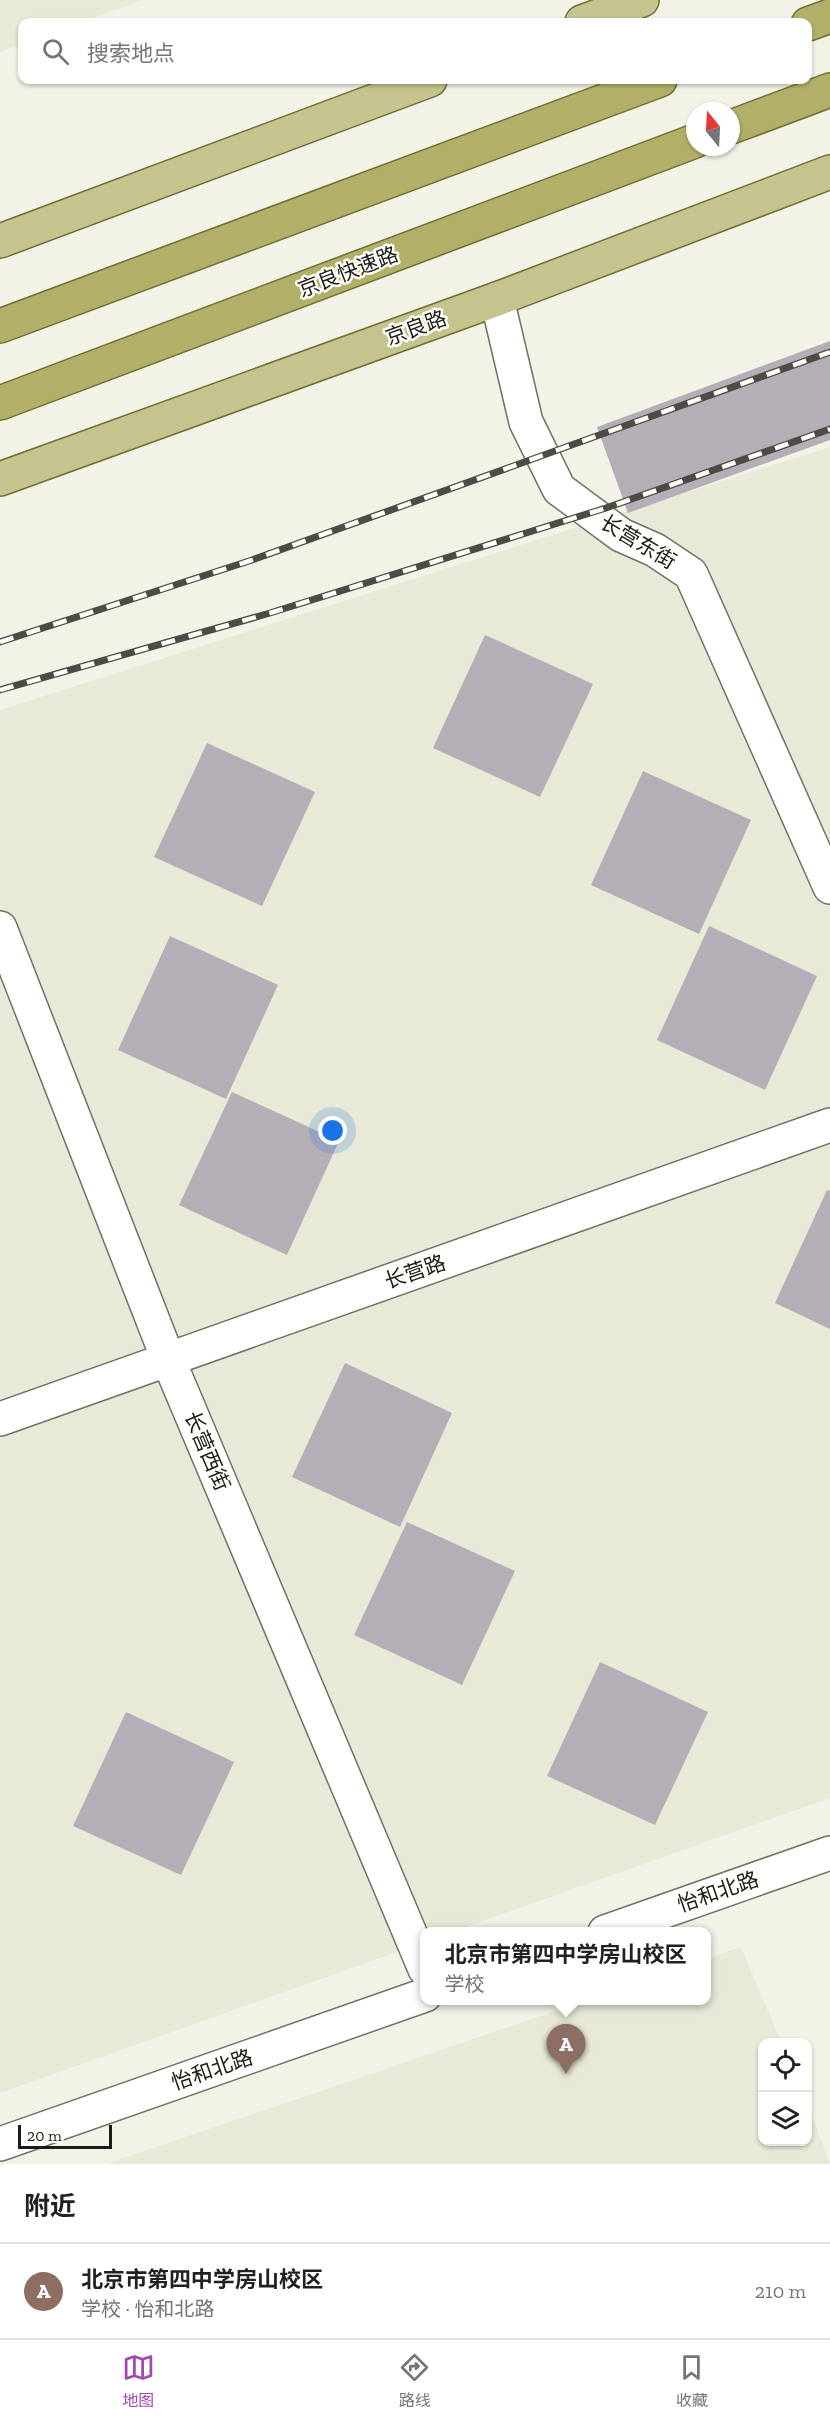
<!DOCTYPE html>
<html lang="zh">
<head>
<meta charset="utf-8">
<style>
  body { margin:0; font-family:"Zilla Slab","Noto Sans SC",serif; background:#f6f6f6; color:#202124 }
  .controls { position:absolute; right:18px; bottom:18px; display:grid; overflow:hidden; border-radius:12px; box-shadow:0 2px 4px #0004 }
  .controls button { width:54px; height:54px; display:grid; place-items:center; padding:0; border:0; border-bottom:2px solid #e0e0e0; background:#fff; color:#202124; font:30px sans-serif }
  .compass { position:absolute; left:686px; top:102px; width:54px; height:54px; border-radius:50%; background:#fff; box-shadow:0 2px 4px #0004; rotate:342deg }
  .scale { position:absolute; left:18px; bottom:15px; width:94px; box-sizing:border-box; padding-left:6px; border:3px solid #1b1b17; border-top:0; font-size:16px; line-height:21px; white-space:nowrap; color:#1b1b17; -webkit-text-stroke:4px #fffffa; paint-order:stroke }
  .you { position:absolute; left:333px; top:1131px; width:21px; height:21px; margin:-15px; border:4px solid #fff; border-radius:50%; background:#1a73e8; box-shadow:0 0 0 9px #1a73e833 }
  .badge { display:grid; place-items:center; width:39px; height:39px; border-radius:50%; background:#a347b1; color:#fff; font-size:20px; font-weight:700 }
  .pin { position:absolute; translate:-50% -50px; filter:drop-shadow(0 2px 3px #0008) }
  .pin::after { content:''; position:absolute; top:32px; width:21px; height:18px; background:inherit; clip-path:polygon(0 0,100% 0,50% 100%) }
  .popup { position:absolute; left:420px; top:1927px; width:291px; height:78px; box-sizing:border-box; display:grid; place-content:center; border-radius:12px; background:#fff; filter:drop-shadow(0 2px 4px #0005); font-size:20px; white-space:nowrap; color:#757577 }
  .popup b { font-size:22px; color:#202124 }
  .popup::after { content:''; position:absolute; left:50%; top:100%; margin-left:-12px; border:12px solid transparent; border-top-color:#fff }
  .list { margin:0; padding:0; list-style:none }
  h2 { display:flex; justify-content:space-between; align-items:center; height:78px; margin:0; padding:0 24px; font-size:26px }
  h2 small { font-size:20px; font-weight:400; color:#757577 }
  .list li { display:grid; grid-template-columns:39px 1fr auto; gap:18px; align-items:center; box-sizing:border-box; height:96px; padding:0 24px; border-top:2px solid #e0e0e0 }
  .list b { display:block; font-size:22px; white-space:nowrap }
  .list p { margin:0; font-size:20px; white-space:nowrap; color:#757577 }
  .list em { font-size:20px; font-style:normal; color:#757577 }
  .icon { flex:none; width:33px; height:33px; fill:none; stroke:currentColor; stroke-width:2; stroke-linecap:round; stroke-linejoin:round }
  .map { position:relative; flex:none; width:830px; height:2164px; overflow:hidden }
  .search { position:absolute; background:#fff; box-shadow:0 2px 4px #0004; left:18px; right:18px; top:18px; height:66px; display:flex; align-items:center; gap:15px; box-sizing:border-box; padding:0 21px; border-radius:12px; color:#757577; font-size:22px }
  .sheet { height:174px; background:#fff }
  nav { display:flex; justify-content:space-around; align-items:center; box-sizing:border-box; height:84px; border-top:2px solid #e0e0e0; background:#fff; font-size:16px; color:#757577 }
  nav a { display:grid; justify-items:center; gap:3px }
  nav .on { color:#a347b1 }
  .map>svg:first-child { display:block }
  .built { fill:#e8e9d6 }
  .building { fill:#b6aeb7 }
  .lines { fill:none; stroke-linecap:round; stroke-linejoin:round }
  .minor-casing { stroke:#717167; stroke-width:36 }
  .tertiary-casing { stroke:#717167; stroke-width:36 }
  .primary-casing { stroke:#706f33; stroke-width:36 }
  .trunk-casing { stroke:#706f33; stroke-width:36 }
  .minor { stroke:#fff; stroke-width:33 }
  .tertiary { stroke:#fff; stroke-width:33 }
  .primary { stroke:#c5c48e; stroke-width:33 }
  .trunk { stroke:#b2b068; stroke-width:33 }
  .rail-casing { stroke:#4c4c46; stroke-width:7 }
  .rail { stroke:#fffffa; stroke-width:4.5; stroke-dasharray:14; stroke-linecap:butt }
  .labels { text-anchor:middle; stroke-width:5; stroke-linejoin:round; paint-order:stroke }
  .street-label { font-size:21px; fill:#1b1b17; stroke:#fffffa }
</style>
</head>
<body>
<div class="map">
<svg width="830" height="2164" viewBox="0 0 830 2164">
  <rect width="100%" height="100%" fill="#f2f2e7"/>
  <!-- built -->
  <g class="built">
    <polygon points="0,0 143,0 81,22 22,22 22,44 0,52"/>
    <polygon points="830,447 830,1798 454,1931 425,1932 425,1942 0,2093 0,710"/>
    <polygon points="741,1947 781,2042 762,2042 762,2142 808,2142 808,2105 830,2164 106,2164 585,2001 707,2000 707,1959"/>
  </g>
  <!-- building -->
  <g class="building">
    <polygon points="830,341 830,440 628,513 597,427"/>
    <polygon points="485,635 593,684 540,797 433,748"/>
    <polygon points="207,743 315,792 262,906 154,857"/>
    <polygon points="643,771 751,820 699,934 591,885"/>
    <polygon points="709,926 817,976 765,1090 657,1040"/>
    <polygon points="170,936 278,985 226,1099 118,1050"/>
    <polygon points="232,1092 339,1141 287,1255 179,1205"/>
    <polygon points="827,1190 830,1191 830,1329 775,1303"/>
    <polygon points="345,1363 452,1413 400,1527 292,1477"/>
    <polygon points="407,1522 515,1571 462,1685 354,1635"/>
    <polygon points="600,1662 708,1712 655,1825 547,1776"/>
    <polygon points="126,1712 234,1762 181,1875 73,1826"/>
  </g>
  <g class="lines">
    <defs>
      <g id="minor">
        <polyline points="497,299 526,422 559,489 621,535 655,550 691,574 830,887"/>
        <polyline points="0,928 168,1359 425,1969"/>
        <polyline points="0,1419 830,1125"/>
      </g>
      <g id="tertiary">
        <polyline points="605,1932 830,1853"/>
        <polyline points="0,2144 425,1995"/>
      </g>
      <g id="primary">
        <polyline points="582,22 642,0"/>
        <polyline points="0,241 430,80"/>
        <polyline points="0,479 497,299 830,172"/>
      </g>
      <g id="trunk">
        <polyline points="808,24 830,16"/>
        <polyline points="731,127 830,90"/>
        <polyline points="0,326 660,80"/>
        <polyline points="0,403 695,141"/>
      </g>
    </defs>
    <!-- minor casing -->
    <use href="#minor" class="minor-casing"/>
    <!-- tertiary casing -->
    <use href="#tertiary" class="tertiary-casing"/>
    <!-- primary casing -->
    <use href="#primary" class="primary-casing"/>
    <!-- trunk casing -->
    <use href="#trunk" class="trunk-casing"/>
    <!-- minor -->
    <use href="#minor" class="minor"/>
    <!-- tertiary -->
    <use href="#tertiary" class="tertiary"/>
    <!-- primary -->
    <use href="#primary" class="primary"/>
    <!-- trunk -->
    <use href="#trunk" class="trunk"/>
    <defs>
      <g id="rail">
        <polyline points="0,642 252,560 830,352"/>
        <polyline points="0,690 270,613 606,508 830,429"/>
      </g>
    </defs>
    <!-- rail casing -->
    <use href="#rail" class="rail-casing"/>
    <!-- rail -->
    <use href="#rail" class="rail"/>
  </g>
  <g class="labels">
    <!-- street labels -->
    <g class="street-label">
      <text transform="translate(348 272) rotate(-21)" y="7">京良快速路</text>
      <text transform="translate(416 328) rotate(-20)" y="7">京良路</text>
      <text transform="translate(638 542) rotate(31)" y="7">长营东街</text>
      <text transform="translate(415 1272) rotate(-19)" y="7">长营路</text>
      <text transform="translate(207 1451) rotate(67)" y="7">长营西街</text>
      <text transform="translate(718 1892) rotate(-19)" y="7">怡和北路</text>
      <text transform="translate(212 2070) rotate(-19)" y="7">怡和北路</text>
    </g>
  </g>
</svg>
<div class="controls">
<button><svg class="icon" aria-label="locate" viewBox="0 0 24 24"><circle cx="12" cy="12" r="6"/><path d="M12 2v4M12 18v4M2 12h4M18 12h4"/></svg></button>
<button><svg class="icon" aria-label="layers" viewBox="0 0 24 24"><path d="M12 4l9 5-9 5-9-5zM3 14l9 5 9-5"/></svg></button>
</div>
<svg class="compass" viewBox="-18 -18 36 36"><path d="M0-13l5 13h-10z" fill="#e53935"/><path d="M0 13l5-13h-10z" fill="#757577"/></svg>
<div class="scale">20 m</div>
<div class="you"></div>
<div class="pin badge" style="left:566px;top:2074px;background:#8d6e63">A</div>
<div class="popup"><b>北京市第四中学房山校区</b>学校</div>
<div class="search"><svg class="icon" aria-label="search" viewBox="0 0 24 24"><circle cx="10" cy="10" r="6"/><path d="M15 15l6 6"/></svg>搜索地点</div>
</div>
<section class="sheet">
<h2>附近<small></small></h2>
<ul class="list">
<li><span class="badge" style="background:#8d6e63">A</span><div><b>北京市第四中学房山校区</b><p>学校 · 怡和北路</p></div><em>210 m</em></li>
</ul>
</section>
<nav>
<a class="on"><svg class="icon" aria-label="map" viewBox="0 0 24 24"><path d="M3 6l6-2 6 2 6-2v14l-6 2-6-2-6 2zM9 4v14M15 6v14"/></svg>地图</a>
<a><svg class="icon" aria-label="directions" viewBox="0 0 24 24"><path d="M12 3l9 9-9 9-9-9zM9 14v-3h6M13 9l2 2-2 2"/></svg>路线</a>
<a><svg class="icon" aria-label="saved" viewBox="0 0 24 24"><path d="M7 4h10v16l-5-4-5 4z"/></svg>收藏</a>
</nav>
</body>
</html>
